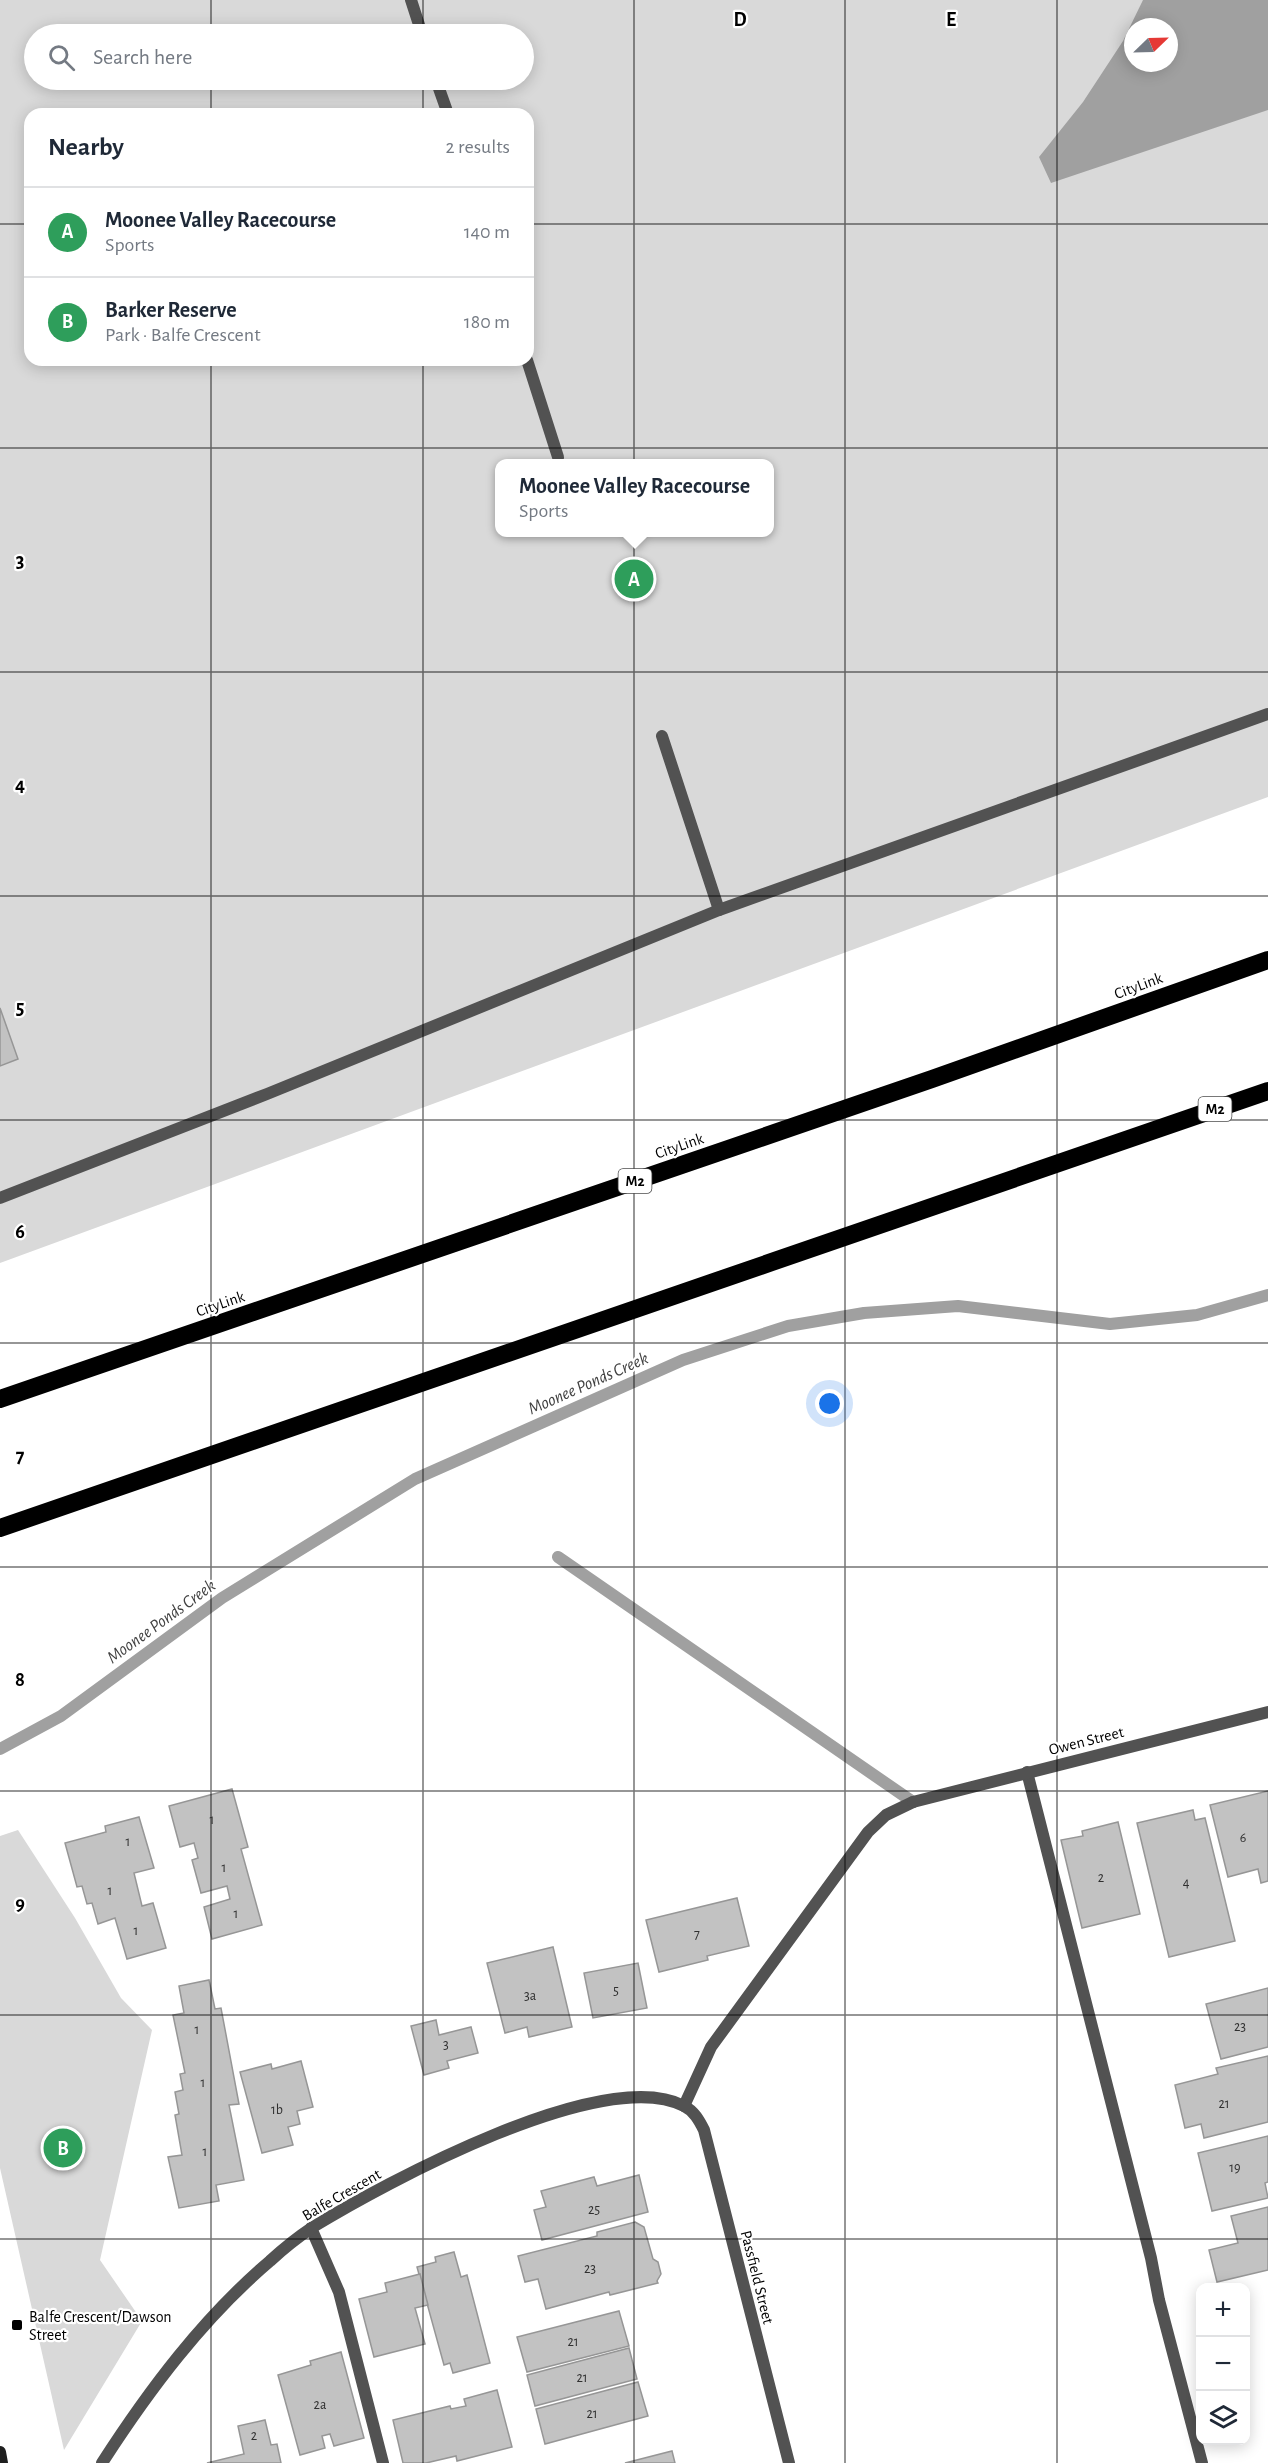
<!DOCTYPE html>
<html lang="en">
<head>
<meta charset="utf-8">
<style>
  body { margin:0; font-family:"Alegreya Sans",sans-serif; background:#f2f2f3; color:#1f2937 }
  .controls { position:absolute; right:18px; bottom:18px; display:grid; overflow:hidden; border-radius:12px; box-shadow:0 3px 15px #0003 }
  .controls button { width:54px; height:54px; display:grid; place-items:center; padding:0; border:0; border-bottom:2px solid #e0e1e3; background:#fff; color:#1f2937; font:30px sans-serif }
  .compass { position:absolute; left:1124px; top:18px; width:54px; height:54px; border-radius:50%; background:#fff; box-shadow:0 3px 15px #0003; rotate:67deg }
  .you { position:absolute; left:830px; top:1404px; width:21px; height:21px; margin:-15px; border:4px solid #fff; border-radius:50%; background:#1a73e8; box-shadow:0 0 0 9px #1a73e833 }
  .badge { display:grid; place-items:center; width:39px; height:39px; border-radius:50%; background:#db2777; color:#fff; font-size:20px; font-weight:700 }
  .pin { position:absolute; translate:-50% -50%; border:3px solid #fff; box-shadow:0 2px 6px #0006 }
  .popup { position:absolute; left:495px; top:459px; width:279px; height:78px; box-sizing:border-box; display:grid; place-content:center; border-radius:12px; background:#fff; filter:drop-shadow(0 2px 4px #0005); font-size:20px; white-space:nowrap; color:#747a83 }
  .popup b { font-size:22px; color:#1f2937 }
  .popup::after { content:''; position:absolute; left:50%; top:100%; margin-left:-12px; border:12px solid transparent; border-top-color:#fff }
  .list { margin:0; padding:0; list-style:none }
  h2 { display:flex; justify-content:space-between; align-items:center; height:78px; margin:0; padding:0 24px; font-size:26px }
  h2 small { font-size:20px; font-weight:400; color:#747a83 }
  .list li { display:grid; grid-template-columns:39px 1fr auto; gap:18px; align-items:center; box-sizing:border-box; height:90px; padding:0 24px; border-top:2px solid #e0e1e3 }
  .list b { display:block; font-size:22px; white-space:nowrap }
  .list p { margin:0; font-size:20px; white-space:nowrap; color:#747a83 }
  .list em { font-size:20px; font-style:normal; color:#747a83 }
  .icon { flex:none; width:33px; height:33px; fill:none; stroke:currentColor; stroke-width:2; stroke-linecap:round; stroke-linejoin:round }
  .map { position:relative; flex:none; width:1268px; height:2463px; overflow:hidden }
  .search { position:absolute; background:#fff; box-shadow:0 3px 15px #0003; left:24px; top:24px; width:510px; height:66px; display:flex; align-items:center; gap:15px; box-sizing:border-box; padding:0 21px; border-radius:33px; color:#747a83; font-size:22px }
  .panel { position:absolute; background:#fff; box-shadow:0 3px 15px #0003; left:24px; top:108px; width:510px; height:258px; border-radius:18px }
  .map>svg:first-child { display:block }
  .green { fill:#d9d9d9; fill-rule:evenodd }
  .water { fill:#a0a0a0; fill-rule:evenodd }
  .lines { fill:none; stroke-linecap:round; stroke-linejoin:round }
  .stream { stroke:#a0a0a0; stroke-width:12 }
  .building { fill:#c2c2c2; stroke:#969696; stroke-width:1.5 }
  .lane { stroke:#525252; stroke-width:12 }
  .street { stroke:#525252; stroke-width:12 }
  .secondary { stroke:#1f1f1f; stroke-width:12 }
  .highway { stroke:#000; stroke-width:18 }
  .grid { fill:none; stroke:#000; stroke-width:1.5; stroke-opacity:0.55 }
  .poi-dot { fill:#000; stroke:#fff; stroke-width:2 }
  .labels { text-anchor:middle; stroke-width:4.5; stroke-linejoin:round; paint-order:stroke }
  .number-label { font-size:14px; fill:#303030 }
  .shield { fill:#fff; stroke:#4c4c4c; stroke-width:1.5 }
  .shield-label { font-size:15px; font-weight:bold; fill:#000 }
  .street-label { font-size:16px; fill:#000; stroke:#fff }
  .poi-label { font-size:16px; fill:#000; stroke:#fff; text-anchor:start }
  .water-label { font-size:18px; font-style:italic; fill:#414141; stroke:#fff }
  .grid-label { font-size:20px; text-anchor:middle; font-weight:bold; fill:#000; stroke:#fff; stroke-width:4.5; stroke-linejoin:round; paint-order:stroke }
</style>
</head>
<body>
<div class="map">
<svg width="1268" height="2463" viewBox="0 0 1268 2463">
  <rect width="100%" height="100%" fill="#fff"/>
  <!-- green -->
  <g class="green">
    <path d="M 0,0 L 1268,0 L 1268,797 L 0,1263 ZM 1133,27 L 1169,27 L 1169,63 L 1133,63 ZM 34,34 L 524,34 L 524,80 L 34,80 ZM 30,114 L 528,114 L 528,360 L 30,360 ZM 499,464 L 769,464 L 769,532 L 499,532 Z"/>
    <polygon points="18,1830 75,1918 121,1998 152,2030 100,2260 142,2321 64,2450 0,2168 0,1836"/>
  </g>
  <!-- water -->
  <path class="water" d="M 1143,0 L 1268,0 L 1268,110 L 1051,183 L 1039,157 L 1083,102 L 1123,41 ZM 1133,27 L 1169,27 L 1169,63 L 1133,63 Z"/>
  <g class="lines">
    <!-- stream -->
    <g class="stream">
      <polyline points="558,1557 913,1802"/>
      <polyline points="0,1749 61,1716 222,1598 415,1479 683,1360 788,1326 864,1313 958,1306 1110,1324 1197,1315 1268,1295"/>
    </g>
  </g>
  <!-- building -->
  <g class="building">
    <polygon points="0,1008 18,1059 0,1066"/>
    <polygon points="232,1789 248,1847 241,1849 262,1925 212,1939 204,1907 230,1899 227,1886 201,1893 192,1860 198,1858 194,1843 180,1847 169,1806"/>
    <polygon points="1268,1791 1268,1881 1261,1883 1258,1869 1228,1877 1210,1805"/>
    <polygon points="1193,1810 1195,1820 1205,1818 1235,1941 1169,1957 1137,1823"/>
    <polygon points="139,1817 154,1868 134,1873 142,1906 153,1903 166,1948 127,1959 115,1918 98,1924 92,1903 87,1904 82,1886 77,1887 65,1843 106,1832 105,1826"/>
    <polygon points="1118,1822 1140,1914 1082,1928 1061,1840 1083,1836 1082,1831"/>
    <polygon points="737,1898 749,1946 707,1956 708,1960 659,1972 646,1920"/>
    <polygon points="553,1947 572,2027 529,2037 527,2027 505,2033 487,1963"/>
    <polygon points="638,1963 647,2008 593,2018 584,1973"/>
    <polygon points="209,1980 215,2009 221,2008 239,2104 229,2105 244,2180 216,2185 219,2201 179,2208 168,2157 182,2155 175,2115 179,2114 175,2092 183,2090 180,2074 185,2073 173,2015 184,2013 179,1986"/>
    <polygon points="1268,1988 1268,2047 1221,2059 1206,2004"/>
    <polygon points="436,2020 439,2035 471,2027 478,2053 447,2061 449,2068 424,2075 411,2026"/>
    <polygon points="1268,2056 1268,2122 1204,2138 1201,2124 1185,2128 1175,2085 1218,2074 1216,2068"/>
    <polygon points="301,2061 313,2107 297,2111 300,2124 288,2127 293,2145 262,2153 240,2072 271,2064 272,2069"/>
    <polygon points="1268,2136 1268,2182 1265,2183 1268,2198 1212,2211 1198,2153"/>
    <polygon points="639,2175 648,2212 542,2240 534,2210 546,2207 541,2191 594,2177 597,2186"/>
    <polygon points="1268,2207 1268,2270 1217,2282 1209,2250 1238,2243 1231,2216"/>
    <polygon points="635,2222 644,2227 653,2259 658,2262 661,2274 657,2281 658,2283 610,2295 609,2292 546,2309 538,2279 525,2282 518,2256 597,2236 597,2232"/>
    <polygon points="454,2252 461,2277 467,2275 490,2363 453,2373 450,2363 444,2365 417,2267 436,2262 435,2257"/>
    <polygon points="420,2274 428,2305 415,2308 425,2344 374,2357 359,2299 387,2292 385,2283"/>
    <polygon points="619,2311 629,2346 527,2372 517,2337"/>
    <polygon points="629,2348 637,2379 535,2406 527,2375"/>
    <polygon points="341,2352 364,2438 334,2446 330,2434 322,2436 325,2448 300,2455 278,2375 311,2365 310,2361"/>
    <polygon points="638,2382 648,2416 545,2444 536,2409"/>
    <polygon points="497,2390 512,2447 457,2461 456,2456 426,2463 403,2463 393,2420 450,2406 451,2409 466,2406 464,2399"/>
    <polygon points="265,2420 271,2445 277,2444 281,2463 207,2463 244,2454 238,2426"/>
    <polygon points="672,2451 675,2463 625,2463"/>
  </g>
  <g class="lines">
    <!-- lane -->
    <g class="lane">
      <polyline points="411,0 422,34"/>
      <polyline points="436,80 448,114"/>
      <polyline points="527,360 558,457"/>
      <polyline points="662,736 719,910"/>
      <polyline points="0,1198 267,1094 719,910 1268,714"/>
      <polyline points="1027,1772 1151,2258 1159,2300 1202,2463"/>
      <polyline points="684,2106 711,2047 868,1832 886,1815 913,1802"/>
      <polyline points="311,2228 339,2292 383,2463"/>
    </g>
    <!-- street -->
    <g class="street">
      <polyline points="913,1802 1268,1712"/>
      <path d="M 102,2463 C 149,2390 203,2318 270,2261 C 283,2249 298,2237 313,2227 C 385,2183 604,2064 684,2106 C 694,2111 699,2120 704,2130 L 789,2463"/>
    </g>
    <!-- secondary -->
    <polyline class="secondary" points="0,2452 2,2463"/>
    <!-- highway -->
    <g class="highway">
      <polyline points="0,1399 932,1079 1268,960"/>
      <polyline points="0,1528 1268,1091"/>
    </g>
  </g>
  <!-- grid -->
  <path class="grid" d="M 211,0 L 211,34M 423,0 L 423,34M 634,0 L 634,2463M 845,0 L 845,2463M 1057,0 L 1057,2463M 211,80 L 211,114M 423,80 L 423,114M 0,224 L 30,224M 528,224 L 1268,224M 211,360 L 211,2463M 423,360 L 423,2463M 0,448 L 1268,448M 0,672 L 1268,672M 0,896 L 1268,896M 0,1120 L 1268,1120M 0,1343 L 1268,1343M 0,1567 L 1268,1567M 0,1791 L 1268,1791M 0,2015 L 1268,2015M 0,2239 L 1268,2239"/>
  <!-- markers -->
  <rect class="poi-dot" x="11" y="2319" width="12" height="12" rx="3"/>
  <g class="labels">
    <!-- number labels -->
    <g class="number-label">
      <text x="212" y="1824">1</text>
      <text x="1243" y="1842">6</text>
      <text x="128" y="1846">1</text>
      <text x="224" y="1872">1</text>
      <text x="1101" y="1882">2</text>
      <text x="1186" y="1887">4</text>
      <text x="110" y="1895">1</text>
      <text x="236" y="1918">1</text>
      <text x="136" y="1935">1</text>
      <text x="697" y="1938">7</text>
      <text x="616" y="1995">5</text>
      <text x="530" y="2000">3a</text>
      <text x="1240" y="2031">23</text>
      <text x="197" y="2034">1</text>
      <text x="446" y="2049">3</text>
      <text x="203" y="2087">1</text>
      <text x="1224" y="2108">21</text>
      <text x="277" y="2114">1b</text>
      <text x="205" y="2156">1</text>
      <text x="1235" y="2172">19</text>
      <text x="594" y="2214">25</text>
      <text x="590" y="2273">23</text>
      <text x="573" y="2346">21</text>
      <text x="582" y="2382">21</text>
      <text x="320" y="2409">2a</text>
      <text x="592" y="2418">21</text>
      <text x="254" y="2440">2</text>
    </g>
    <!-- shield labels -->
    <g class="shield">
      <rect x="1198.5" y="1097" width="33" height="24" rx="4.5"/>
      <rect x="618.5" y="1169" width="33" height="24" rx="4.5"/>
    </g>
    <g class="shield-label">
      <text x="1215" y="1114">M2</text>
      <text x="635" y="1186">M2</text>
    </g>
    <!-- street labels -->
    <g class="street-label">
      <text transform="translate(1138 985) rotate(-20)" y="6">CityLink</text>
      <text transform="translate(679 1145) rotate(-19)" y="6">CityLink</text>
      <text transform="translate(220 1303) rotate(-19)" y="6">CityLink</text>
      <text transform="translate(1086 1740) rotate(-14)" y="6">Owen Street</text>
      <text transform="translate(341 2194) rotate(-30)" y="6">Balfe Crescent</text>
      <text transform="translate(758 2277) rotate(76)" y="6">Passfield Street</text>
    </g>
    <!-- poi labels -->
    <g class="poi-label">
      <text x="29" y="2322">Balfe Crescent/Dawson<tspan x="29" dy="18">Street</tspan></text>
    </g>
    <!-- water labels -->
    <g class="water-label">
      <text transform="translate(588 1383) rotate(-24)" y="6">Moonee Ponds Creek</text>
      <text transform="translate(161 1621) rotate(-36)" y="6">Moonee Ponds Creek</text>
    </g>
  </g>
  <g class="grid-label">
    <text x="740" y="26">D</text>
    <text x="951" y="26">E</text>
    <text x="20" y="567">3</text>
    <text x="20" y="791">4</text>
    <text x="20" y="1014">5</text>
    <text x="20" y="1238">6</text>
    <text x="20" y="1462">7</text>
    <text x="20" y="1686">8</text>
    <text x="20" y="1910">9</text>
  </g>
</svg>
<div class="controls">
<button>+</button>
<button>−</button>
<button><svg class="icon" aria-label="layers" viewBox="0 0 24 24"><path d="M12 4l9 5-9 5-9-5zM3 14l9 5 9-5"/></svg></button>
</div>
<svg class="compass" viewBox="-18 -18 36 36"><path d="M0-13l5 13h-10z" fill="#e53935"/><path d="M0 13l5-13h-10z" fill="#747a83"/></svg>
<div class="you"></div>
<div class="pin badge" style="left:634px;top:579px;background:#2e9e5b">A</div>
<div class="popup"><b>Moonee Valley Racecourse</b>Sports</div>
<div class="pin badge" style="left:63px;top:2148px;background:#2e9e5b">B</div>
<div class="search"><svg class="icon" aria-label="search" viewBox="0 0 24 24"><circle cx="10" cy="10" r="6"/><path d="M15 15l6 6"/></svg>Search here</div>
<section class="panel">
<h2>Nearby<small>2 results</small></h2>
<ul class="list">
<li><span class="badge" style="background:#2e9e5b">A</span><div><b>Moonee Valley Racecourse</b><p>Sports</p></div><em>140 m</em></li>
<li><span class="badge" style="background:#2e9e5b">B</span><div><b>Barker Reserve</b><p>Park · Balfe Crescent</p></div><em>180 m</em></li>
</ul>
</section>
</div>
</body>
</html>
